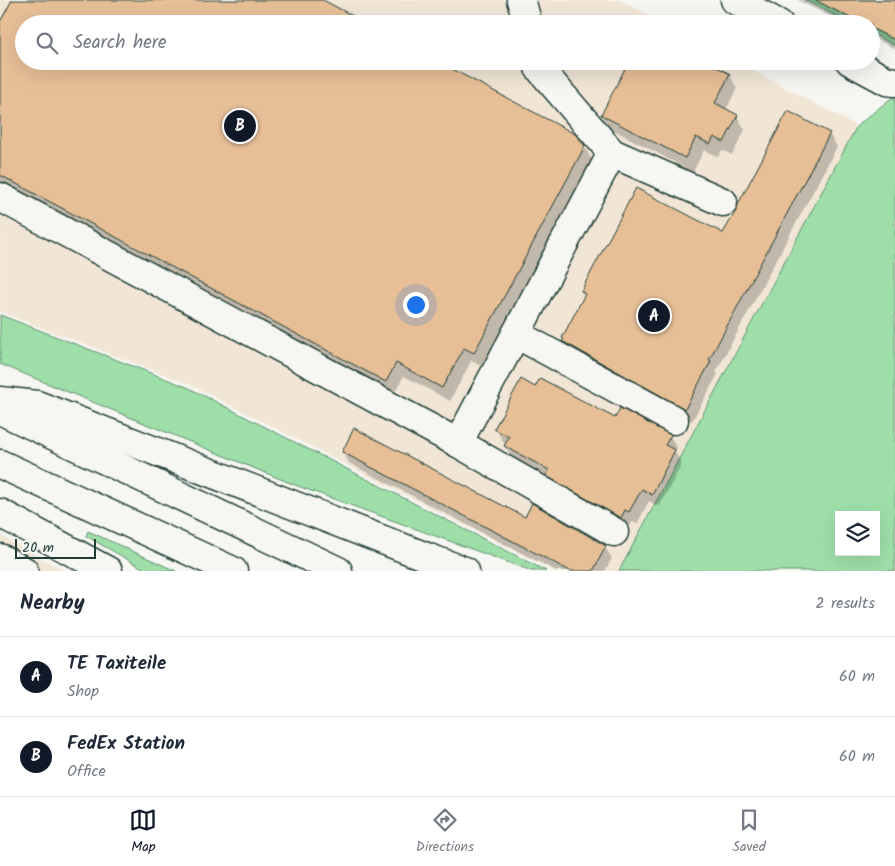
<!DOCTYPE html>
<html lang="en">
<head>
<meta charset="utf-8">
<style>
  body { margin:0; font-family:Kalam,sans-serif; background:#f2f2f3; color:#1f2937 }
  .controls { position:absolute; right:15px; bottom:15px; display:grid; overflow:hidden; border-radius:0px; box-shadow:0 5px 20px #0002 }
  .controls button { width:45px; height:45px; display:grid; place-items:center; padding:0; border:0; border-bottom:1px solid #e0e1e3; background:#fff; color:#1f2937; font:25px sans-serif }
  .scale { position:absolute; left:15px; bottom:12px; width:81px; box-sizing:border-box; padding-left:5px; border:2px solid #1f3d34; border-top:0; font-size:14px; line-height:18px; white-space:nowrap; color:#1f3d34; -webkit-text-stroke:4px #f6f6f2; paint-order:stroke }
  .you { position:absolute; left:415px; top:304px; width:18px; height:18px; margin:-12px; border:4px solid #fff; border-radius:50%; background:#1a73e8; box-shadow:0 0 0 8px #1a73e833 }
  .badge { display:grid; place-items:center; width:32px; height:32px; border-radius:50%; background:#111827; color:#fff; font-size:16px; font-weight:700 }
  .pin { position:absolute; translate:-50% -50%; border:2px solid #fff; box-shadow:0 1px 5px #0006 }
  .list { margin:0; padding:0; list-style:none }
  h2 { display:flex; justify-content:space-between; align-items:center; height:65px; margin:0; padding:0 20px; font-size:21px }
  h2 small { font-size:16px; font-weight:400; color:#747a83 }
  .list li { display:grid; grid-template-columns:32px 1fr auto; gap:15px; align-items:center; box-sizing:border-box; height:80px; padding:0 20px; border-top:1px solid #e0e1e3 }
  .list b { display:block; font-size:19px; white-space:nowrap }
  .list p { margin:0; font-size:16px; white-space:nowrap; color:#747a83 }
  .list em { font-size:16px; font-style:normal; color:#747a83 }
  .icon { flex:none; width:28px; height:28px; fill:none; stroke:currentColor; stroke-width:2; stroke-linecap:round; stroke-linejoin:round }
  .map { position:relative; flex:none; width:895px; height:571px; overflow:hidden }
  .search { position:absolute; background:#fff; box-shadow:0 5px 20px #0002; left:15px; right:15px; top:15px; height:55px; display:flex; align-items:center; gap:12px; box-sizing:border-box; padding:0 18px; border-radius:28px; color:#747a83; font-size:19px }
  .sheet { height:225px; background:#fff }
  nav { display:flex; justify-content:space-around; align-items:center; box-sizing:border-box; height:70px; border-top:1px solid #e0e1e3; background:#fff; font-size:14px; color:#747a83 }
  nav a { display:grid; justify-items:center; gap:2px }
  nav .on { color:#111827 }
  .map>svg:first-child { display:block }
  .built { fill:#f1e6d6 }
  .green { fill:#9edfa9; stroke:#5e8e6e; fill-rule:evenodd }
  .shadow { fill:#0003 }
  .building { fill:#e6bf96; stroke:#1f3d34 }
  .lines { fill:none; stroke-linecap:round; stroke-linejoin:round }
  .minor-casing { stroke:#1f3d34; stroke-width:31 }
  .highway-casing { stroke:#1f3d34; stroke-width:31 }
  .minor { stroke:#f6f6f2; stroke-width:28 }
  .highway { stroke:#f6f6f2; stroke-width:28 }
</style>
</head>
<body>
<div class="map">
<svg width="895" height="571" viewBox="0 0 895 571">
  <rect width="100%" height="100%" fill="#f6f6f2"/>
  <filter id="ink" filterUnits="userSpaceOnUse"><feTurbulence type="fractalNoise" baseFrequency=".02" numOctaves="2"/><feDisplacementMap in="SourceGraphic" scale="10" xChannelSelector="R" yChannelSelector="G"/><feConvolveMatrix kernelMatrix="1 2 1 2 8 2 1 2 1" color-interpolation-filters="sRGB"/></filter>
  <g filter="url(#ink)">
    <!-- built -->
    <g class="built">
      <polygon points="0,0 620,0 664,24 24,24 24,61 735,61 857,126 619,571 553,571 189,384 0,312"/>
      <polygon points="0,535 65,571 0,571"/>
    </g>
    <!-- green -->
    <g class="green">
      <polygon points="804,0 895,0 895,46 871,33 871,24 852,24"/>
      <path d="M 895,95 L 895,571 L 619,571 L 857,126 ZM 839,515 L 876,515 L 876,552 L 839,552 Z"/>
      <polygon points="0,315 187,387 546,571 532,571 295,485 0,364"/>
      <polygon points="88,531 176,571 148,571 86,536"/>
    </g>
    <!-- shadow -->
    <g class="shadow">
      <polygon points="13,0 322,0 24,24 24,61 584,146 592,160 481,366 471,361 450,401 404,376 393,395 0,184 0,25"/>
      <polygon points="797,0 891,0 895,2 895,49 871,37 871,24 845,24"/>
      <polygon points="729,74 737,88 726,110 737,116 745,130 732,155 722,150 718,157 704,150 693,172 610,128 602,114"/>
      <polygon points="829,134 837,147 716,372 718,374 692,421 571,354 563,338 585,296 583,291 723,234 738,209"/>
      <polygon points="536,388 616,420 670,436 677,448 675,452 682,464 659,507 649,501 637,524 632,522 628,530 555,488 549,478 512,458 505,446 506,444 503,442 496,429"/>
      <polygon points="343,452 525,519 605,547 612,558 605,571 556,571 349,463"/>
    </g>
    <!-- building -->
    <g class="building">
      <polygon points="12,0 323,0 368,24 24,24 24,61 437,61 575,134 585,146 474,353 464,348 442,388 396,363 386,382 0,175 0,22"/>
      <polygon points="815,0 895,0 895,40 871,28 871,24 862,24"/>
      <polygon points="629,61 706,61 730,74 715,103 738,115 724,142 714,137 710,144 696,137 685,158 601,115"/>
      <polygon points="788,111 830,133 709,360 711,361 685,409 562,341 564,339 562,338 585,294 581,291 636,188 723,233 737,209 738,204"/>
      <polygon points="540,378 615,418 620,408 671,435 665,445 675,450 652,495 642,489 629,512 625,510 621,518 546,476 549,470 504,446 509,437 494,429 521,379 535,387"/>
      <polygon points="354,428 525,517 532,503 606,546 593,571 570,571 342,452"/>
    </g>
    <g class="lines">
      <defs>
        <g id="minor">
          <polyline points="521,0 528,24"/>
          <polyline points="735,0 779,24"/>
          <polyline points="850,61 887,81 895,82"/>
          <polyline points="612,153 723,202"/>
          <polyline points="0,197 458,443 614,532"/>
          <polyline points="516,334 674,420"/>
          <polyline points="458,443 612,153 539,68 538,61"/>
          <polyline points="0,558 24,571"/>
        </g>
        <g id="highway">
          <polyline points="0,401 37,405 429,558 465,571"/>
          <polyline points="0,410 338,571"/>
          <polyline points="0,464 233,571"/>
          <polyline points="0,513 108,571"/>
        </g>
      </defs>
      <!-- minor casing -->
      <use href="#minor" class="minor-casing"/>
      <!-- highway casing -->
      <use href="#highway" class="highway-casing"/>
      <!-- minor -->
      <use href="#minor" class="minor"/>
      <!-- highway -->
      <use href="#highway" class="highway"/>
    </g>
  </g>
</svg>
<div class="controls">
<button><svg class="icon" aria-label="layers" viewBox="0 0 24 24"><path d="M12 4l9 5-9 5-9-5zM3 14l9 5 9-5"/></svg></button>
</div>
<div class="scale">20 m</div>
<div class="you"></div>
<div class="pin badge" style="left:654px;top:316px">A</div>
<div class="pin badge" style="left:240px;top:126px">B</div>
<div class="search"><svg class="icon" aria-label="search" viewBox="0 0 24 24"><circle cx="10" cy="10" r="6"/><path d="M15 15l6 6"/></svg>Search here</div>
</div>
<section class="sheet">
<h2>Nearby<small>2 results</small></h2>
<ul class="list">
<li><span class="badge">A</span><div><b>TE Taxiteile</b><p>Shop</p></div><em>60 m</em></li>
<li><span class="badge">B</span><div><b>FedEx Station</b><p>Office</p></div><em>60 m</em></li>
</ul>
</section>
<nav>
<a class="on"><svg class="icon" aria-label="map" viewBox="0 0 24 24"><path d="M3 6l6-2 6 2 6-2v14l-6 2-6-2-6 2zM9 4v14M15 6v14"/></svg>Map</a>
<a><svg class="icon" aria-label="directions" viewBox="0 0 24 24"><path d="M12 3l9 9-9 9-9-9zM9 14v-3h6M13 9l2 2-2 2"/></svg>Directions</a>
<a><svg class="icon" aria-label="saved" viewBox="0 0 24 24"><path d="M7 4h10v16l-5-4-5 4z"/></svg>Saved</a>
</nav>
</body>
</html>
